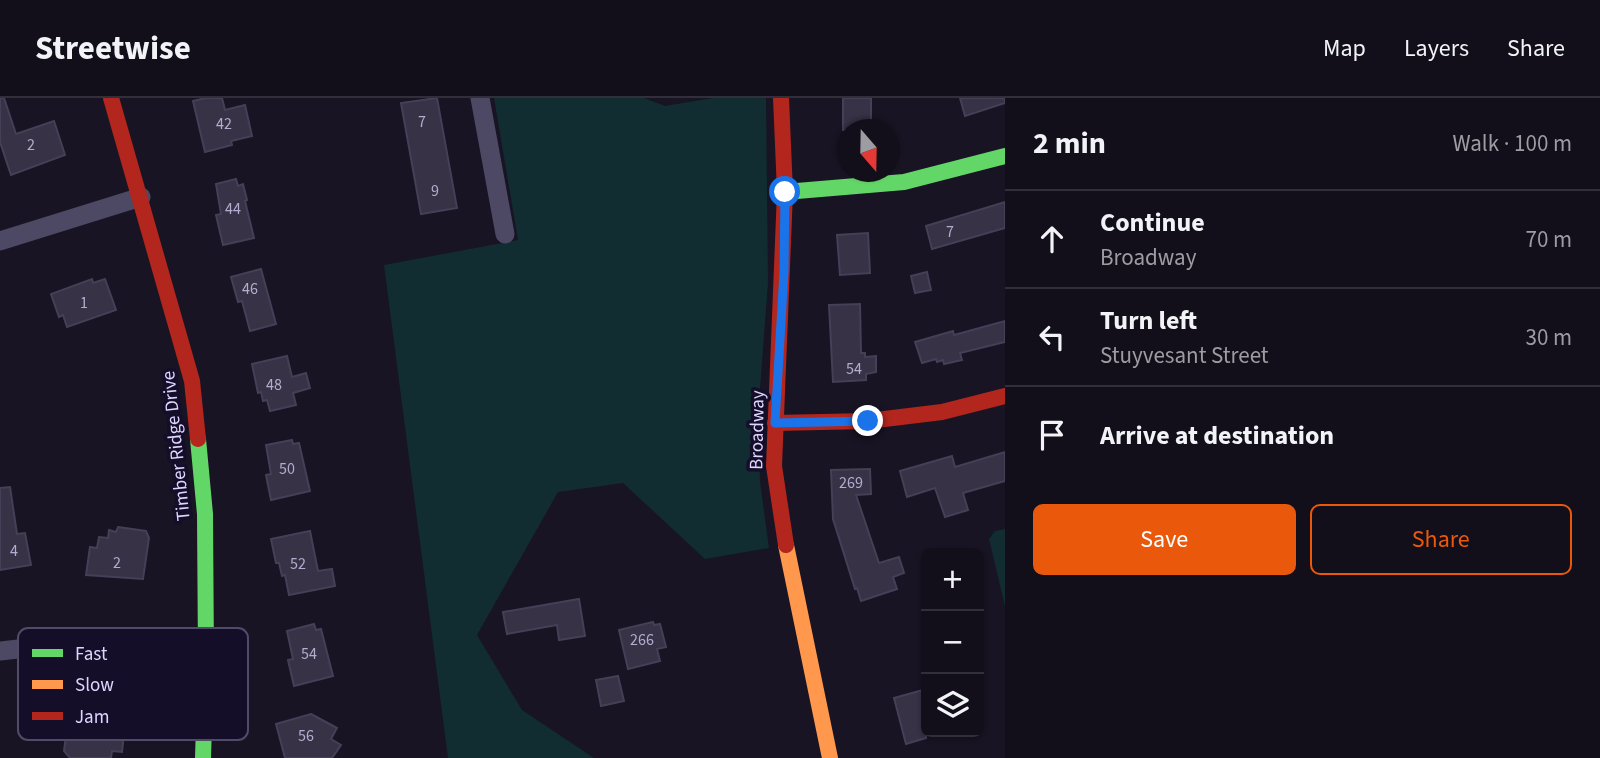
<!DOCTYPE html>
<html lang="en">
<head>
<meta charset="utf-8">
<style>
  body { margin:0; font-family:"Source Sans 3",sans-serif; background:#1f1d27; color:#f1f3f6 }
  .controls { position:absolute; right:21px; bottom:21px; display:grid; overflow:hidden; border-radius:10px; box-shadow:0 2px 5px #0004 }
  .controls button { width:63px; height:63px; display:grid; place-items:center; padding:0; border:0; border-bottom:2px solid #312f39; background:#120f1a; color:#f1f3f6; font:35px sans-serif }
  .compass { position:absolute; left:837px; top:21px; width:63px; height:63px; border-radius:50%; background:#120f1a; box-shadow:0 2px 5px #0004; rotate:160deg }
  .stop { position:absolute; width:21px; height:21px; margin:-16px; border:5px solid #1a73e8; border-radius:50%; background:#fff }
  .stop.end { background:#1a73e8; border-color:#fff; box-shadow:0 2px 7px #0008 }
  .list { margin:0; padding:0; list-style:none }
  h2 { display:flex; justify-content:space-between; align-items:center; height:91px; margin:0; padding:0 28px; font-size:30px }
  h2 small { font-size:23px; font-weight:400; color:#9c9ca2 }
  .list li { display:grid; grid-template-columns:46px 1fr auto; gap:21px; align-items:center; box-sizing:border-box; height:98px; padding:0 28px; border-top:2px solid #312f39 }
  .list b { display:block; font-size:26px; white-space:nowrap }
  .list p { margin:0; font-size:23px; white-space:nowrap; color:#9c9ca2 }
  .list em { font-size:23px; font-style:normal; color:#9c9ca2 }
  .actions { display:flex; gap:14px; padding:21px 28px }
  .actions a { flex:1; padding:16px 0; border:2px solid #ea580c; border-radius:10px; text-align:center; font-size:24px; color:#ea580c }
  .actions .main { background:#ea580c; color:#fff }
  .icon { flex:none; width:38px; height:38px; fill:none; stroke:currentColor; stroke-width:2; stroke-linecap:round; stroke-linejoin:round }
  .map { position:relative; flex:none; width:1005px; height:660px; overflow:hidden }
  header { display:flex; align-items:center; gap:42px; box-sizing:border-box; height:98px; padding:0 35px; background:#120f1a; border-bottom:2px solid #312f39 }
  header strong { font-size:33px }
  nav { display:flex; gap:38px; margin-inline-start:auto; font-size:24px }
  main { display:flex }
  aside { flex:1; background:#120f1a }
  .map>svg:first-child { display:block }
  .green { fill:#112d31 }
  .building { fill:#373245; stroke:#453f57; stroke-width:2 }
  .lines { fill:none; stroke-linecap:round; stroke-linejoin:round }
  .street { stroke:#4d4864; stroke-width:19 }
  .fast { stroke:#63d668; stroke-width:16 }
  .slow { stroke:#ff974d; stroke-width:16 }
  .jam { stroke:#b3261e; stroke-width:16 }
  .route { stroke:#1a73e8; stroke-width:9 }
  .labels { text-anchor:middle; stroke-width:7; stroke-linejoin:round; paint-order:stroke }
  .number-label { font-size:16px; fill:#b5acd0 }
  .street-label { font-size:19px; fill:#dfd5ff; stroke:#150e29 }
  .key { fill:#150e29; stroke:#524a69; stroke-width:2 }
  .key-label { font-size:19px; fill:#dfd5ff }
</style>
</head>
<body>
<header>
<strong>Streetwise</strong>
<nav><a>Map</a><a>Layers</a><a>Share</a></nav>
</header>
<main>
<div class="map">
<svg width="1005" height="660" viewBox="0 0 1005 660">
  <rect width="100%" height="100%" fill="#181423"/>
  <!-- green -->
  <g class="green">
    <polygon points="494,0 644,0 665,8 713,0 766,0 768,185 758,317 760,384 769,450 705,461 623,385 558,394 477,537 522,612 594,660 448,660 384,167 518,142"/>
    <polygon points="1005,431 1005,508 989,441 995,433"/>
  </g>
  <!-- building -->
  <g class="building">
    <polygon points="0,0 4,0 16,36 54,23 65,57 11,77 0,44"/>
    <polygon points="206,0 222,0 225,12 245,7 252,38 231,43 232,47 205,54 193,3"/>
    <polygon points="437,0 457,110 421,116 401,5"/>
    <rect x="843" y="0" width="28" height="32"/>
    <polygon points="960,0 1005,0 1005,5 965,18"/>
    <polygon points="236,81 238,88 243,86 247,102 245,103 254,140 223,147 216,117 221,116 216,86"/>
    <polygon points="1005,104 1005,130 932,151 926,128"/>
    <polygon points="868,135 870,175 840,177 837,137"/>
    <polygon points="261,171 276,226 250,233 242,203 238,204 231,179"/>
    <polygon points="927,174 931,192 915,195 911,178"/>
    <polygon points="92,181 93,185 105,181 116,212 67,229 63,217 59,219 51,196"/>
    <polygon points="860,206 861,255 865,255 865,259 876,258 876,274 866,276 866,282 833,284 829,207"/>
    <polygon points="1005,223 1005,244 960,255 962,262 944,266 943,262 937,264 936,261 922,265 915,244 953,233 954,237"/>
    <polygon points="287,258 292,279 306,275 310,290 293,295 296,307 270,313 267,302 263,303 261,294 258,295 252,266"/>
    <polygon points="292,342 293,346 299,345 310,393 271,402 266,377 271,376 266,347"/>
    <polygon points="1005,354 1005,383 963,395 968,412 945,419 935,390 907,399 900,373 952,358 955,369"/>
    <polygon points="870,371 871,396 856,397 879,465 899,459 904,475 893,479 897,491 861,503 857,490 855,491 833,421 831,372"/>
    <polygon points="10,389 17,436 25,435 31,467 0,472 0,390"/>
    <polygon points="118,429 146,433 149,440 143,481 86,477 90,449 97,450 99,439 108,440 109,432 116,434"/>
    <polygon points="310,433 318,473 332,471 335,488 289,497 285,477 282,478 279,465 276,465 271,441"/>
    <polygon points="579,501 585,538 559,542 557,527 507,536 503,514"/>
    <polygon points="653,524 654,527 660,526 666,549 657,551 660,563 628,571 619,532"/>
    <polygon points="314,526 316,532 321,531 333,578 294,588 288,562 293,561 287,533"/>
    <polygon points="618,578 624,603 601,608 596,582"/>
    <polygon points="923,592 926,604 926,640 906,646 894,600"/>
    <polygon points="88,612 126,617 122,654 112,653 111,660 70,660 64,653 69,614 87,616"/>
    <polygon points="311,616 337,630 331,641 341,647 332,660 285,660 276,626"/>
  </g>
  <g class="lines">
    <!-- street -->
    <g class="street">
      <polyline points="480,0 505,136"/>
      <polyline points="0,143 141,99"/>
      <polyline points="0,553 27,550 206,561"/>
    </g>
    <!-- fast -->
    <g class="fast">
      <polyline points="785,94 904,84 1005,58"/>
      <polyline points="198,341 205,416 206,561 203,660"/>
    </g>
    <!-- slow -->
    <polyline class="slow" points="786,447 830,660"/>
    <!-- jam -->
    <g class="jam">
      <polyline points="111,0 192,283 198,341"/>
      <polyline points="781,0 785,94 774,368 786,447"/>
      <polyline points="775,325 868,323 942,314 1005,298"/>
    </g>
  </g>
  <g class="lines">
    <!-- route -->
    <polyline class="route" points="785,94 784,174 775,325 868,323"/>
  </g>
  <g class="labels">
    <!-- number labels -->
    <g class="number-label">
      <text x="422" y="29">7</text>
      <text x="224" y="31">42</text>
      <text x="31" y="52">2</text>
      <text x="435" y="98">9</text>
      <text x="233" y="116">44</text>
      <text x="950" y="139">7</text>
      <text x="250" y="196">46</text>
      <text x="84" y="210">1</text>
      <text x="854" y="276">54</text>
      <text x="274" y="292">48</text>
      <text x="287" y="376">50</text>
      <text x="851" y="390">269</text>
      <text x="14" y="458">4</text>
      <text x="117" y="470">2</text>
      <text x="298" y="471">52</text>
      <text x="642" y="547">266</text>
      <text x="309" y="561">54</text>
      <text x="306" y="643">56</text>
    </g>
    <!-- street labels -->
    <g class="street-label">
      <text transform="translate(756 332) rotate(-89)" y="7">Broadway</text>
      <text transform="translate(175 348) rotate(-96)" y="7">Timber Ridge Drive</text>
    </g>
  </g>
  <!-- legend -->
  <rect x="18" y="530" width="230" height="112" rx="10" class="key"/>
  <rect x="32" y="551" width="31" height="8" fill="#63d668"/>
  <rect x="32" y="582" width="31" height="9" fill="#ff974d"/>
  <rect x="32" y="614" width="31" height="8" fill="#b3261e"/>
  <g class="key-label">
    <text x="75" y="562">Fast</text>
    <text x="75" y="593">Slow</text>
    <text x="75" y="625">Jam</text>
  </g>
</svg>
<div class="controls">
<button>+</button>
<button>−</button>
<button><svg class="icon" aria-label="layers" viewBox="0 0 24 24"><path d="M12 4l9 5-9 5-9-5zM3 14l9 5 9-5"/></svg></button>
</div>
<svg class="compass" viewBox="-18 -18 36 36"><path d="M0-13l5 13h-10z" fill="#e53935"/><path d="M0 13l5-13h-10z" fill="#9c9ca2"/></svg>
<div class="stop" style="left:785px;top:94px"></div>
<div class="stop end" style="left:868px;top:323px"></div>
</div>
<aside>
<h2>2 min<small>Walk · 100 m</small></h2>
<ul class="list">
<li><svg class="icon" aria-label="ahead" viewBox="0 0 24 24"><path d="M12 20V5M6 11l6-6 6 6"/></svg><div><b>Continue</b><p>Broadway</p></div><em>70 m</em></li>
<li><svg class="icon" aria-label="left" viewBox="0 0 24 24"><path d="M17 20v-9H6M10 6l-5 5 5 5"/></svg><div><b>Turn left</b><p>Stuyvesant Street</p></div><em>30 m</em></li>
<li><svg class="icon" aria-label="arrive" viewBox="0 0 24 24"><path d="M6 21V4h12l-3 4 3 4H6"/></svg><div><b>Arrive at destination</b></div></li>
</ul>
<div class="actions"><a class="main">Save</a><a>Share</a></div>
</aside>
</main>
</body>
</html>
